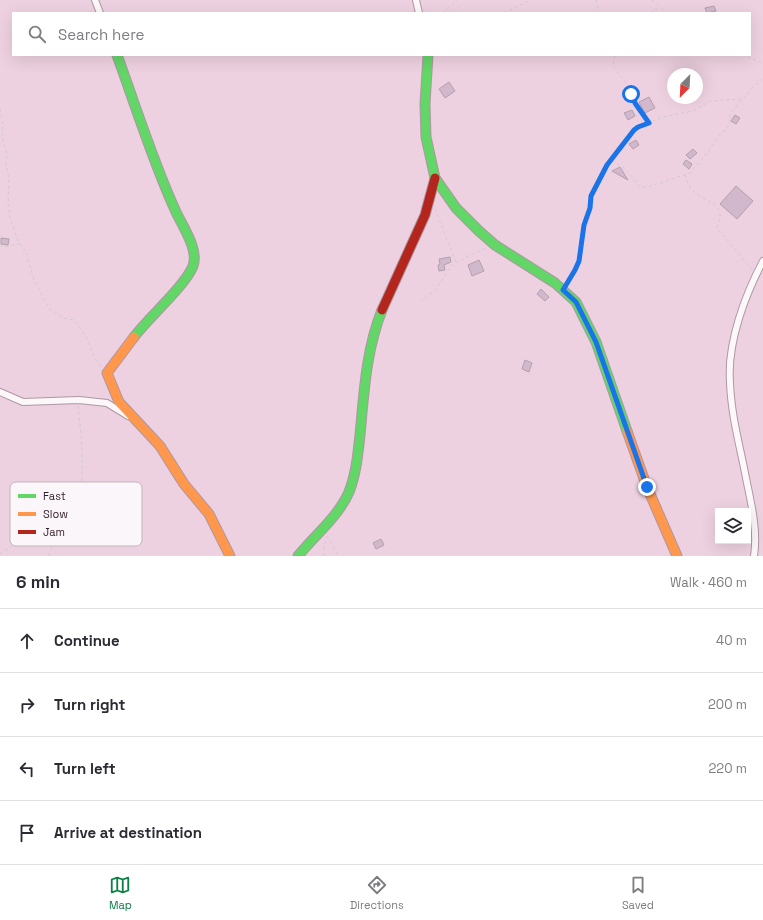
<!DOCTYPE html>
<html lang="en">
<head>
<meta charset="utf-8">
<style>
  body { margin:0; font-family:"Space Grotesk",sans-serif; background:#f7f7f7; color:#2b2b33 }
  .controls { position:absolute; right:12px; bottom:12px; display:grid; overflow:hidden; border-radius:0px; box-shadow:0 4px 16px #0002 }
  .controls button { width:36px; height:36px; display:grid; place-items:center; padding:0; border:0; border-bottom:1px solid #e1e1e2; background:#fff; color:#2b2b33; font:20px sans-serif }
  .compass { position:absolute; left:667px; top:68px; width:36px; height:36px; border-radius:50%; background:#fff; box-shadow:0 4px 16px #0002; rotate:204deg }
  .stop { position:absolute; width:12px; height:12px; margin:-9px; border:3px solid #1a73e8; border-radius:50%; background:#fff }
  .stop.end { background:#1a73e8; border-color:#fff; box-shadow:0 1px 4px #0008 }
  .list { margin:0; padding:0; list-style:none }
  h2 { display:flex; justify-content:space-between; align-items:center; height:52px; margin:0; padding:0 16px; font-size:17px }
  h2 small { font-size:13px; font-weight:400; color:#7c7c81 }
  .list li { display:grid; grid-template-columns:26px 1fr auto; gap:12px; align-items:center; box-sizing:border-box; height:64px; padding:0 16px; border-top:1px solid #e1e1e2 }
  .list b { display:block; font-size:15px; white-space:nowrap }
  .list em { font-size:13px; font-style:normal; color:#7c7c81 }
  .icon { flex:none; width:22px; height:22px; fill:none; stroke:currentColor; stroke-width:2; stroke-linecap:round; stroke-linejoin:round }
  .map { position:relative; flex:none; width:763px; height:556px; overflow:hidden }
  .search { position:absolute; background:#fff; box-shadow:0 4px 16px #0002; left:12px; right:12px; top:12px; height:44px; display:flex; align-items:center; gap:10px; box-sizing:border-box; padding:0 14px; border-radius:0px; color:#7c7c81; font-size:15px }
  .sheet { height:308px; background:#fff }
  nav { display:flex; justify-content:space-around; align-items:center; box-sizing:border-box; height:56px; border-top:1px solid #e1e1e2; background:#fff; font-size:11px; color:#7c7c81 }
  nav a { display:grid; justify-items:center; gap:2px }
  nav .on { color:#0b8043 }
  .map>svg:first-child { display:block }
  .building { fill:#d2b8cc; stroke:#b3a0ad }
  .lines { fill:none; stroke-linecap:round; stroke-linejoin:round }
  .street-casing { stroke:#ae97a3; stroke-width:8 }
  .fast-casing { stroke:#ae97a3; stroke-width:11 }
  .slow-casing { stroke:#ae97a3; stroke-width:11 }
  .jam-casing { stroke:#ae97a3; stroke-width:11 }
  .path { stroke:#d1c9cd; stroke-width:1; stroke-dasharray:3 3; stroke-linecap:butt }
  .street { stroke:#fcf8fa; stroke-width:6 }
  .fast { stroke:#63d668; stroke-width:9 }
  .slow { stroke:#ff974d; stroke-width:9 }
  .jam { stroke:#b3261e; stroke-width:9 }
  .route { stroke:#1a73e8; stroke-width:5 }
  .key { fill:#fbf6f9; stroke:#beb5ba; stroke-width:1 }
  .key-label { font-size:11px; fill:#301c27 }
</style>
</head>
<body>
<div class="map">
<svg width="763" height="556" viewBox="0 0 763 556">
  <rect width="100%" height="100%" fill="#eed1e0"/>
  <!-- building -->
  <g class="building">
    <polygon points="714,6 716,11 707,13 705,8"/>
    <polygon points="449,82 455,91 445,98 439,89"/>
    <polygon points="649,97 655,108 645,113 639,102"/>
    <polygon points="632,110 635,116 628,120 624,113"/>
    <polygon points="735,115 740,118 736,124 731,121"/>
    <polygon points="636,140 639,145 633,149 629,144"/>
    <polygon points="693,149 697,153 690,159 686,155"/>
    <polygon points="686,160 692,164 689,169 683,164"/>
    <polygon points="620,167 628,180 612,171"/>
    <polygon points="736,186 753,201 737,219 720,204"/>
    <polygon points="1,238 9,239 8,245 1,244"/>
    <polygon points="450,257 451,262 444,265 445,270 439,271 438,265 440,264 439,259"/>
    <polygon points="479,260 484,271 472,276 468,265"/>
    <polygon points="541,289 549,297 545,301 537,294"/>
    <polygon points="525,360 532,363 529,372 522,369"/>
    <polygon points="381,539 384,545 376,549 373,543"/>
  </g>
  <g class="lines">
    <defs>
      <g id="street">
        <polyline points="95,0 100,13"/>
        <polyline points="416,0 419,13"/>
        <polyline points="0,392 23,402 79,400 107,403 128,416"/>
        <path d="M 754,556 C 758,530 751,503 746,478 C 740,446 731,415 730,382 C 727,343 745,295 763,261"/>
      </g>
      <g id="fast">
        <path d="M 117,55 C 136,107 153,162 176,212 C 183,227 199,250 193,266 C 185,286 149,317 134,337"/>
        <polyline points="428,55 425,104 426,137 435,178 456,208 479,231 495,245 555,283 576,302 596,342 627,431"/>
        <path d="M 298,556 C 315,535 338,517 349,492 C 356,474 358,454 360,435 C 364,393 366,350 382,310"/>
      </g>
      <g id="slow">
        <polyline points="134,337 107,373 119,402 160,446 184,484 209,514 230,556"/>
        <polyline points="627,431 647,487 677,556"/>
      </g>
      <polyline id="jam" points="382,310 425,215 435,178"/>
    </defs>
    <!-- street casing -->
    <use href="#street" class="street-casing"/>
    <!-- fast casing -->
    <use href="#fast" class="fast-casing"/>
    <!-- slow casing -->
    <use href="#slow" class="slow-casing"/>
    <!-- jam casing -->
    <use href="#jam" class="jam-casing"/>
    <!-- path -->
    <g class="path">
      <polyline points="596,0 599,13"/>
      <polyline points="652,0 667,13"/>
      <polyline points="443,13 457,0"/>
      <polyline points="504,13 531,0"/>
      <polyline points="650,13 659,7"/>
      <polyline points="615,55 613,65 615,70 627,84 635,103 649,123"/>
      <polyline points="742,55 763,63"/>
      <polyline points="0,109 3,126 2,136 7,155 6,164 9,179 8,203 10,218 19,243 26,252 34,280 46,303 50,309 63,318 74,320 86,337 95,359 101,366"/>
      <polyline points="612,160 625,169 640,187 648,187 690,173 709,151 718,137 730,125 730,114 753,87 763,78"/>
      <path d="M 685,175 C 687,181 689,188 694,192 C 708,203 728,204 717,227 L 718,229 L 752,270"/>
      <polyline points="435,209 456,262"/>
      <polyline points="0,245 4,247 19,244"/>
      <polyline points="567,284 579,261 584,225 590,208 591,196 607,165 634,130 638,127 663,117 692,111 711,101 743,99"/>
      <polyline points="420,302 436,289 451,266 470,255 487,248"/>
      <polyline points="327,536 339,556"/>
      <polyline points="0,554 18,542 30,537 47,515 82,480"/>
      <path d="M 48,556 C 53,542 64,535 70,523 C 88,487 82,445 78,406"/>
      <polyline points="324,556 324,546 327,537"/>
    </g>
    <!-- street -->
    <use href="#street" class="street"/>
    <!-- fast -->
    <use href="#fast" class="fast"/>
    <!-- slow -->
    <use href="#slow" class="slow"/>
    <!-- jam -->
    <use href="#jam" class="jam"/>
  </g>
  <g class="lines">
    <!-- route -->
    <polyline class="route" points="631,94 635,103 649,123 638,127 634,130 607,165 591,196 590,208 584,225 579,261 575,270 563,290 576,302 596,342 647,487"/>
  </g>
  <!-- legend -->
  <rect x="10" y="482" width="132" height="64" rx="6" class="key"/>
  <rect x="18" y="494" width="18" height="4" fill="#63d668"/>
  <rect x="18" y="512" width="18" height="4" fill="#ff974d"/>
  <rect x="18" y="530" width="18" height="4" fill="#b3261e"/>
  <g class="key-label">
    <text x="43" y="500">Fast</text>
    <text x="43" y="518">Slow</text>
    <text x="43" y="536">Jam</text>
  </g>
</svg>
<div class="controls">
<button><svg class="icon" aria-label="layers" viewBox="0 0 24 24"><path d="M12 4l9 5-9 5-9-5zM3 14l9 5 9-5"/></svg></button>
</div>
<svg class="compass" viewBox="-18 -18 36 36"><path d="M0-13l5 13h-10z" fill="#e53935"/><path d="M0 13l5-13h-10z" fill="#7c7c81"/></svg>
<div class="stop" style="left:631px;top:94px"></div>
<div class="stop end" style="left:647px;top:487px"></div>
<div class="search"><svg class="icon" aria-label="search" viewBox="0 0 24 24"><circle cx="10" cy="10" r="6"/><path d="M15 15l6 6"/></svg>Search here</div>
</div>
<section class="sheet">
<h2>6 min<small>Walk · 460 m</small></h2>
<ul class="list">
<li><svg class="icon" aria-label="ahead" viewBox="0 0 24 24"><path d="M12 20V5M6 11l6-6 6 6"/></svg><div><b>Continue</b></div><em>40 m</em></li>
<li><svg class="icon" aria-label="right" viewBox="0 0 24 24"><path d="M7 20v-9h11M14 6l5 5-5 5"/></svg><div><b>Turn right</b></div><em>200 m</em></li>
<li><svg class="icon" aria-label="left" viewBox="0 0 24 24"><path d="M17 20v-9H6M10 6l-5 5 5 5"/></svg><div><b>Turn left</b></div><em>220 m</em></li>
<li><svg class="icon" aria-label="arrive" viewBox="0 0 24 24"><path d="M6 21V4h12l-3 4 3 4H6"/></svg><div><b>Arrive at destination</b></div></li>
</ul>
</section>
<nav>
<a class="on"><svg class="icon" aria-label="map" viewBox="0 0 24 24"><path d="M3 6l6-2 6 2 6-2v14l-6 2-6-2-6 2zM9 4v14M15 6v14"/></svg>Map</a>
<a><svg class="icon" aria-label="directions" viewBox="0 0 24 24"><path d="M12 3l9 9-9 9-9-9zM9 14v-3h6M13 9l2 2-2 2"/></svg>Directions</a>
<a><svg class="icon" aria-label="saved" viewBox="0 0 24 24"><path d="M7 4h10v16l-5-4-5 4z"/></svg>Saved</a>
</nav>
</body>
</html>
